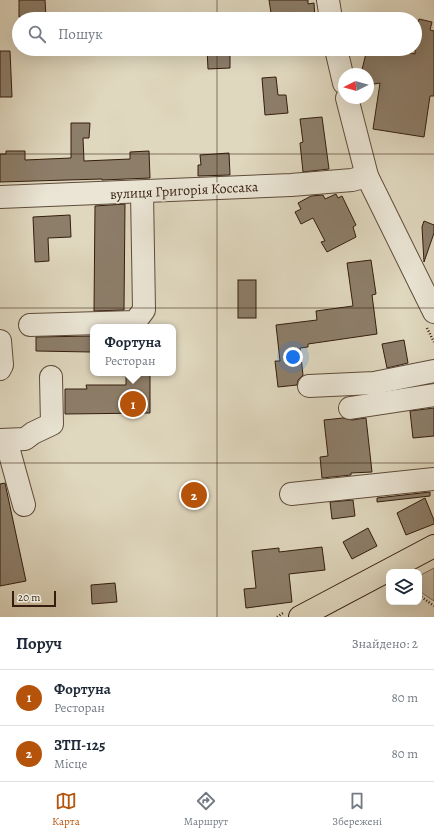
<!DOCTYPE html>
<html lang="uk">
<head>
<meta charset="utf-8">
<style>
  body { margin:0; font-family:Alegreya,serif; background:#f6f6f7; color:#1f2937 }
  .controls { position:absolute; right:12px; bottom:12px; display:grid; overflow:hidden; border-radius:8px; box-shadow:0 4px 16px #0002 }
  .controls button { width:36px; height:36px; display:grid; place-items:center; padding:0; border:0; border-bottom:1px solid #e0e1e3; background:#fff; color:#1f2937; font:20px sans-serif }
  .compass { position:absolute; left:338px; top:68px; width:36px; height:36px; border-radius:50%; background:#fff; box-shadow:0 4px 16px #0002; rotate:264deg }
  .scale { position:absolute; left:12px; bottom:10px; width:44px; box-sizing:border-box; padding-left:4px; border:2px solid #341d0e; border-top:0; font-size:11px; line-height:14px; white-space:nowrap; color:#341d0e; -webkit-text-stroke:3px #eae5d5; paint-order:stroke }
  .you { position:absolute; left:293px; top:357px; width:14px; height:14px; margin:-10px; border:3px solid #fff; border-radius:50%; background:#1a73e8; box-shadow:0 0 0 6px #1a73e833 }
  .badge { display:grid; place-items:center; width:26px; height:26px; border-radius:50%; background:#b45309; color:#fff; font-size:13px; font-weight:700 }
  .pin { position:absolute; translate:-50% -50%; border:2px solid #fff; box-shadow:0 1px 4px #0006 }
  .popup { position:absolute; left:90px; top:324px; width:86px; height:52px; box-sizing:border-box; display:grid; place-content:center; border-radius:8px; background:#fff; filter:drop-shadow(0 1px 3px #0005); font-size:13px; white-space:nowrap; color:#747a83 }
  .popup b { font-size:15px; color:#1f2937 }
  .popup::after { content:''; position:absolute; left:50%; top:100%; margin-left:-8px; border:8px solid transparent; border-top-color:#fff }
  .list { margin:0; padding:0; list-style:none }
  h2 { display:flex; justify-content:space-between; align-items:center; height:52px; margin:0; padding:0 16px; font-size:17px }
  h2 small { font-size:13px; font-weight:400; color:#747a83 }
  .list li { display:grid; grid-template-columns:26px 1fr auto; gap:12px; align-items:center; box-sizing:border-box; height:56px; padding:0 16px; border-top:1px solid #e0e1e3 }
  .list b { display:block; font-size:15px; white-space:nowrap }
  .list p { margin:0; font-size:13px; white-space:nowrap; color:#747a83 }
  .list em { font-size:13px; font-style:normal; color:#747a83 }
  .icon { flex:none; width:22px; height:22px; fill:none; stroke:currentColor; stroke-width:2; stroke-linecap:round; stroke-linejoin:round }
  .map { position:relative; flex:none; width:434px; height:617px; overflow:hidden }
  .search { position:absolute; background:#fff; box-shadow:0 4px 16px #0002; left:12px; right:12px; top:12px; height:44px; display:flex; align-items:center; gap:10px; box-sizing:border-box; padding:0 14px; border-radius:22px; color:#747a83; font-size:15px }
  .sheet { height:164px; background:#fff }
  nav { display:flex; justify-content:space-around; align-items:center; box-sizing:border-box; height:56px; border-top:1px solid #e0e1e3; background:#fff; font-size:11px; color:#747a83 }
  nav a { display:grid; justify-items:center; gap:2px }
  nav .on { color:#b45309 }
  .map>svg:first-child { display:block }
  .green { fill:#c2b7a0; stroke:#7b6a57 }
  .building { fill:#8d7e6a; stroke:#341d0e }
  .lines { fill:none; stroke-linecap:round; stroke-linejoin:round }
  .minor-casing { stroke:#5f4c3a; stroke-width:24 }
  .major-casing { stroke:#341d0e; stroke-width:24 }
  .path { stroke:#341d0e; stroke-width:2.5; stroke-dasharray:1 2; stroke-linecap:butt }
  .minor { stroke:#eae5d5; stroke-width:22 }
  .major { stroke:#dfd7be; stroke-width:22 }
  .grid { fill:none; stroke:#341d0e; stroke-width:1; stroke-opacity:0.55 }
  .labels { text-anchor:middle; stroke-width:4; stroke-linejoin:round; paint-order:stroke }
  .street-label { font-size:14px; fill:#341d0e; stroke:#eae5d5 }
</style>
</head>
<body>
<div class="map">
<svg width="434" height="617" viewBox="0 0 434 617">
  <rect width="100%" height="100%" fill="#dfd7be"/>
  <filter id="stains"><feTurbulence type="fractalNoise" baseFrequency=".005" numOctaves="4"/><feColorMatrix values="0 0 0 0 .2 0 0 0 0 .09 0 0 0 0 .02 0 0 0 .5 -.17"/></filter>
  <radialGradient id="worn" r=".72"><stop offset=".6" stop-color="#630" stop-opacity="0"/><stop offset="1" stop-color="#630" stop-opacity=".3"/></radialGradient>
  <!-- green -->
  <polygon class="green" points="434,568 434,601 419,591 419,576"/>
  <!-- building -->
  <g class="building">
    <polygon points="19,0 45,0 46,17 19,17"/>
    <polygon points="269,0 308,0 308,4 314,3 315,19 272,19"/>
    <polygon points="419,19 432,22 430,30 434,31 434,96 430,96 424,137 373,129 380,83 368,85 368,74 361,74 367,49 395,49 415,54 415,27 417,28"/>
    <polygon points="207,49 230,49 230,68 208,69"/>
    <polygon points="0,51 10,51 12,97 0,97"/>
    <polygon points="276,77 278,95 286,95 288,113 265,115 262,78"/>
    <polygon points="322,117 329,169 303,172 300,143 303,142 300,119"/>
    <polygon points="71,123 90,123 89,138 83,138 84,161 130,159 130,152 149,151 150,178 102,180 102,179 0,182 0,154 6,154 6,151 25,151 25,160 71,158"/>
    <polygon points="229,153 230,175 198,176 198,165 201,165 200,155"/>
    <polygon points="336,194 338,198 342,196 356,225 353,227 356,237 327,252 321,242 325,241 313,218 301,224 295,212 301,209 298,203 311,196 323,195 325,199"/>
    <polygon points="125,204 124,310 94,311 95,206"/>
    <polygon points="70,215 71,237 48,238 49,261 35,262 33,217"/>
    <polygon points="424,221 434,225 434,233 424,262 422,227"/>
    <polygon points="371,260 376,294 372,295 377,334 308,344 308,347 300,348 303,375 298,380 297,385 278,387 275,361 280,361 276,325 317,320 316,311 353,306 347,263"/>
    <rect x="238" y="280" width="18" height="38"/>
    <polygon points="93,336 93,348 91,348 91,352 36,351 36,337"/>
    <polygon points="404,340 408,363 387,368 382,344"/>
    <polygon points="126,373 150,373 150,413 65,414 65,389 87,389 86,385 126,385"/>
    <polygon points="434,408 434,436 413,438 410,411"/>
    <polygon points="343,418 352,420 366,418 372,472 351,473 351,475 322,478 320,457 328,456 324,420"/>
    <polygon points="5,483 26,581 0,586 0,484"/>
    <polygon points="198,484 202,505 189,507 185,486"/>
    <polygon points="430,492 430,496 377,502 377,498"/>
    <polygon points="425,498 434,520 434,524 406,535 397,513"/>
    <polygon points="353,500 355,516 332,519 330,502"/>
    <polygon points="368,528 377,546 352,559 343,542"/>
    <polygon points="322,547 325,570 289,574 292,602 246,608 244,589 256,588 252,551 279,548 279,552"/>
    <polygon points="115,583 117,602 92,604 91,585"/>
  </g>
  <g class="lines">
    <defs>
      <g id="minor">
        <polyline points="328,0 331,19"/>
        <polyline points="336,49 344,83"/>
        <polyline points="347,98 367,176 434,312"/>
        <polyline points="0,197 291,185 352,180 367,176"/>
        <polyline points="30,325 135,322 144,310 142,192"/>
        <polyline points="0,341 2,365 0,369"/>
        <polyline points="309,386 374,383 434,371"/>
        <polyline points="350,408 434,395"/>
        <polyline points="0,440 25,439 33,433 52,424 51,377"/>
        <polyline points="6,440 24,505"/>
        <polyline points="291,494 434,479"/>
      </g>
      <polyline id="major" points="300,617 434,546"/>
    </defs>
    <!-- minor casing -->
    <use href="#minor" class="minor-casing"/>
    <!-- major casing -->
    <use href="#major" class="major-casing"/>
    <!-- path -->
    <g class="path">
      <polyline points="427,328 434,342"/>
      <polyline points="419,595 434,606"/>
      <polyline points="277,617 283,613"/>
    </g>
    <!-- minor -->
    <use href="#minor" class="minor"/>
    <!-- major -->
    <use href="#major" class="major"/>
  </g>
  <!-- grid -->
  <path class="grid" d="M 217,0 L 217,19M 217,49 L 217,617M 0,154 L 434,154M 0,308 L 434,308M 0,463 L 434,463"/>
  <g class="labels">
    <!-- street labels -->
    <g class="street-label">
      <text transform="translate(184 190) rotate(-3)" y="5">вулиця Григорія Коссака</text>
    </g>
  </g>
  <rect width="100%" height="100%" filter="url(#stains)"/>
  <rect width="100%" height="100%" fill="url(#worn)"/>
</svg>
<div class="controls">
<button><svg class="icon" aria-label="layers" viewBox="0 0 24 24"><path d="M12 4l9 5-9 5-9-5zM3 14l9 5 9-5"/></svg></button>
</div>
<svg class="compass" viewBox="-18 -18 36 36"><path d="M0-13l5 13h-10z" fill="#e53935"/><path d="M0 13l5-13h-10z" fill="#747a83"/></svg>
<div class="scale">20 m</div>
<div class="you"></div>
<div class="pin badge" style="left:133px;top:404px">1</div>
<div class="popup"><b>Фортуна</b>Ресторан</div>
<div class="pin badge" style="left:194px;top:495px">2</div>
<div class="search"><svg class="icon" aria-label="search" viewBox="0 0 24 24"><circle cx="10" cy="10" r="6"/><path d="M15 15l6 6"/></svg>Пошук</div>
</div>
<section class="sheet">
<h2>Поруч<small>Знайдено: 2</small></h2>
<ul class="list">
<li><span class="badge">1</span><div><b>Фортуна</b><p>Ресторан</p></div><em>80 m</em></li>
<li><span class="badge">2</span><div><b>ЗТП-125</b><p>Місце</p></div><em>80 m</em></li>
</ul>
</section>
<nav>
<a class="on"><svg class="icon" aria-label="map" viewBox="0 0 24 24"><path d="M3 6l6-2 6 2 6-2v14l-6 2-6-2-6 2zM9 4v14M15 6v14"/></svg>Карта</a>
<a><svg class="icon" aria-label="directions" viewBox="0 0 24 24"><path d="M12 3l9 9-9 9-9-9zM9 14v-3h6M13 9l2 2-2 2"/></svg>Маршрут</a>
<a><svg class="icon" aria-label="saved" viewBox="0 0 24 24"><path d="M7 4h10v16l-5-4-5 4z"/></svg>Збережені</a>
</nav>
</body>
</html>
